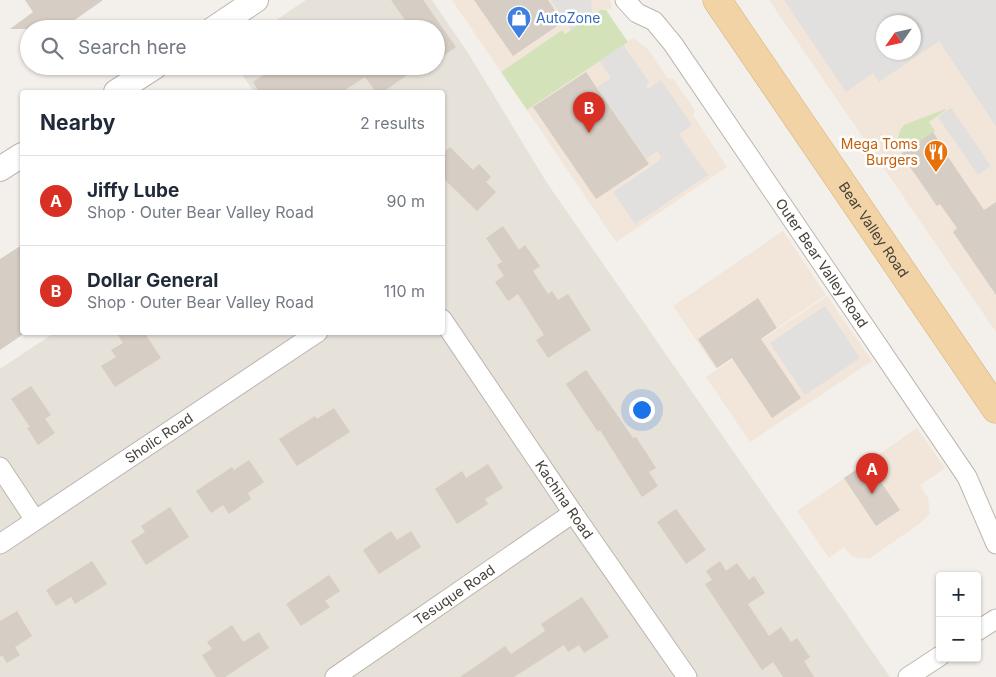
<!DOCTYPE html>
<html lang="en">
<head>
<meta charset="utf-8">
<style>
  body { margin:0; font-family:Inter,sans-serif; background:#f2f2f3; color:#1f2937 }
  .controls { position:absolute; right:15px; bottom:15px; display:grid; overflow:hidden; border-radius:5px; box-shadow:0 1px 4px #0004 }
  .controls button { width:45px; height:45px; display:grid; place-items:center; padding:0; border:0; border-bottom:1px solid #e0e1e3; background:#fff; color:#1f2937; font:25px sans-serif }
  .compass { position:absolute; left:876px; top:15px; width:45px; height:45px; border-radius:50%; background:#fff; box-shadow:0 1px 4px #0004; rotate:236deg }
  .you { position:absolute; left:641px; top:409px; width:18px; height:18px; margin:-12px; border:4px solid #fff; border-radius:50%; background:#1a73e8; box-shadow:0 0 0 8px #1a73e833 }
  .badge { display:grid; place-items:center; width:32px; height:32px; border-radius:50%; background:#d93025; color:#fff; font-size:16px; font-weight:700 }
  .pin { position:absolute; translate:-50% -41px; filter:drop-shadow(0 1px 2px #0008) }
  .pin::after { content:''; position:absolute; top:26px; width:18px; height:15px; background:inherit; clip-path:polygon(0 0,100% 0,50% 100%) }
  .list { margin:0; padding:0; list-style:none }
  h2 { display:flex; justify-content:space-between; align-items:center; height:65px; margin:0; padding:0 20px; font-size:21px }
  h2 small { font-size:16px; font-weight:400; color:#747a83 }
  .list li { display:grid; grid-template-columns:32px 1fr auto; gap:15px; align-items:center; box-sizing:border-box; height:90px; padding:0 20px; border-top:1px solid #e0e1e3 }
  .list b { display:block; font-size:19px; white-space:nowrap }
  .list p { margin:0; font-size:16px; white-space:nowrap; color:#747a83 }
  .list em { font-size:16px; font-style:normal; color:#747a83 }
  .icon { flex:none; width:28px; height:28px; fill:none; stroke:currentColor; stroke-width:2; stroke-linecap:round; stroke-linejoin:round }
  .map { position:relative; flex:none; width:996px; height:677px; overflow:hidden }
  .search { position:absolute; background:#fff; box-shadow:0 1px 4px #0004; left:20px; top:20px; width:425px; height:55px; display:flex; align-items:center; gap:12px; box-sizing:border-box; padding:0 18px; border-radius:28px; color:#747a83; font-size:19px }
  .panel { position:absolute; background:#fff; box-shadow:0 1px 4px #0004; left:20px; top:90px; width:425px; height:245px; border-radius:5px }
  .map>svg:first-child { display:block }
  .residential { fill:#e6e1d9 }
  .commercial { fill:#f2e5d9; fill-rule:evenodd }
  .green { fill:#d4e2b9 }
  .parking { fill:#e2e0de; fill-rule:evenodd }
  .building { fill:#d6cdc4 }
  .lines { fill:none; stroke-linecap:round; stroke-linejoin:round }
  .minor-casing { stroke:#beb6ae; stroke-width:21 }
  .tertiary-casing { stroke:#beb6ae; stroke-width:26 }
  .primary-casing { stroke:#d6ae76; stroke-width:29 }
  .minor { stroke:#fff; stroke-width:19 }
  .tertiary { stroke:#fff; stroke-width:24 }
  .primary { stroke:#f2d3a5; stroke-width:28 }
  .labels { text-anchor:middle; stroke-width:5; stroke-linejoin:round; paint-order:stroke }
  .shop-label { font-size:14px; fill:#366cbe; stroke:#fff; text-anchor:start }
  .food-label { font-size:14px; fill:#c56008; stroke:#fff; text-anchor:end }
  .street-label { font-size:14px; fill:#464039; stroke:#fff }
</style>
</head>
<body>
<div class="map">
<svg width="996" height="677" viewBox="0 0 996 677">
  <rect width="100%" height="100%" fill="#f3f0eb"/>
  <!-- residential -->
  <polygon class="residential" points="306,0 432,0 468,53 547,183 890,677 0,677 0,369 54,333 442,332 442,92 254,92 236,66 436,66 436,29 263,29"/>
  <!-- commercial -->
  <g class="commercial">
    <polygon points="452,0 610,0 612,9 600,10 564,34 562,30 501,72"/>
    <path d="M 769,0 L 996,0 L 996,332 ZM 884,22 L 914,22 L 914,52 L 884,52 Z"/>
    <polygon points="633,38 648,49 667,78 673,79 695,110 693,115 727,167 616,242 527,110"/>
    <polygon points="783,231 826,295 716,369 673,306"/>
    <polygon points="827,296 872,361 750,442 706,377"/>
    <polygon points="917,428 945,468 920,485 928,498 930,513 920,523 869,559 853,557 844,547 829,558 797,511"/>
  </g>
  <!-- green -->
  <g class="green">
    <polygon points="600,10 606,10 628,42 527,110 501,72 562,30 565,34"/>
    <path d="M 945,109 L 946,110 L 929,122 L 935,131 L 903,153 C 897,143 896,134 904,125 Z"/>
  </g>
  <!-- parking -->
  <g class="parking">
    <polygon points="551,0 591,0 592,16 571,30"/>
    <path d="M 784,0 L 996,0 L 996,126 L 939,41 L 879,82 L 873,73 L 846,92 ZM 914,22 L 914,52 L 884,52 L 884,22 Z"/>
    <polygon points="623,45 649,82 646,86 648,89 661,80 692,125 679,134 708,175 635,224 613,192 659,161 661,157 657,151 646,159 597,87 611,78 600,61"/>
    <polygon points="951,108 991,166 978,175 938,117"/>
    <polygon points="825,306 860,358 805,395 770,343"/>
  </g>
  <!-- building -->
  <g class="building">
    <polygon points="25,0 103,0 62,29 10,29 33,12"/>
    <polygon points="391,0 423,0 456,47 436,61 436,29 411,29"/>
    <polygon points="474,0 548,0 563,22 513,56"/>
    <polygon points="277,66 420,66 383,92 376,92 365,77 342,92 259,92 253,82"/>
    <polygon points="586,72 649,164 596,199 533,107"/>
    <polygon points="933,132 947,153 946,154 984,210 996,202 996,295 953,232 957,228 940,204 937,206 901,154"/>
    <polygon points="450,147 473,170 479,164 491,177 486,182 496,192 477,211 442,177 442,154"/>
    <polygon points="503,226 519,250 525,245 540,266 533,271 548,294 552,291 558,300 568,294 591,330 548,358 536,340 544,335 518,294 508,301 495,282 504,276 497,265 502,262 486,238"/>
    <polygon points="22,245 22,335 0,350 0,259"/>
    <polygon points="758,298 777,328 761,339 801,398 772,418 732,358 717,368 698,339"/>
    <polygon points="116,332 144,332 161,358 115,387 101,366 116,357 111,350 123,343"/>
    <polygon points="586,370 633,438 636,437 656,468 649,472 658,486 642,497 600,430 598,432 566,384"/>
    <polygon points="31,386 51,415 45,419 55,433 38,445 27,428 30,427 11,399"/>
    <polygon points="334,408 350,432 297,466 279,439 315,416 317,419"/>
    <polygon points="249,460 264,482 248,493 251,499 229,514 223,505 211,513 196,491 232,467 234,470"/>
    <polygon points="867,462 900,510 876,526 844,478"/>
    <polygon points="488,464 503,488 485,499 488,504 457,524 435,489 462,471 466,478"/>
    <polygon points="170,507 189,537 146,565 131,541 145,532 141,526"/>
    <polygon points="676,509 706,550 686,564 657,522"/>
    <polygon points="391,531 397,540 411,531 421,547 379,574 363,550"/>
    <polygon points="92,561 107,584 75,604 71,597 56,606 46,590"/>
    <polygon points="720,561 726,571 737,563 749,580 754,576 765,593 748,604 769,636 781,627 791,642 797,638 810,657 804,661 814,677 783,677 773,662 762,670 705,584 712,580 706,571"/>
    <polygon points="329,575 340,591 325,601 330,607 301,626 286,604"/>
    <polygon points="582,597 609,637 584,653 579,645 568,652 564,645 514,677 460,677 505,646 511,654 545,631 541,624"/>
    <polygon points="17,611 32,636 15,647 20,655 7,663 2,655 0,657 0,621"/>
    <polygon points="232,625 243,642 259,632 269,648 225,677 216,677 202,655 212,649 207,642"/>
  </g>
  <g class="lines">
    <defs>
      <g id="minor">
        <path id="s1" d="M 625,0 L 637,13 L 654,21 L 673,44 L 967,477 L 996,544"/>
        <path id="s2" d="M 442,319 L 573,513 L 687,677"/>
        <polyline points="0,467 35,520"/>
        <path id="s3" d="M 0,544 L 318,332"/>
        <polyline points="977,631 996,619"/>
        <path id="s4" d="M 335,677 L 573,513"/>
        <polyline points="908,677 940,656"/>
      </g>
      <g id="tertiary">
        <polyline points="213,29 256,0"/>
        <polyline points="116,92 156,66"/>
        <polyline points="0,169 22,155"/>
      </g>
      <g id="primary">
        <path id="s5" d="M 717,0 L 996,409"/>
      </g>
    </defs>
    <!-- minor casing -->
    <use href="#minor" class="minor-casing"/>
    <!-- tertiary casing -->
    <use href="#tertiary" class="tertiary-casing"/>
    <!-- primary casing -->
    <use href="#primary" class="primary-casing"/>
    <!-- minor -->
    <use href="#minor" class="minor"/>
    <!-- tertiary -->
    <use href="#tertiary" class="tertiary"/>
    <!-- primary -->
    <use href="#primary" class="primary"/>
  </g>
  <!-- icons -->
  <defs>
    <symbol id="shop-pin" viewBox="-11 -11 22 30"><path d="M0 17L-7.5 6A9.5 9.5 0 1 1 7.5 6Z" fill="#3f7fe0" stroke="#fff"/><path d="M-5-2.5h2.3a2.7 3.5 0 0 1 5.4 0H5L5.5 6h-11ZM-1.5-2.5h3a1.5 2.3 0 0 0-3 0Z" fill="#fff"/></symbol>
    <symbol id="restaurant-pin" viewBox="-11 -11 22 30"><path d="M0 17L-7.5 6A9.5 9.5 0 1 1 7.5 6Z" fill="#e8710a" stroke="#fff"/><path d="M-5-6h1v4h1v-4h1v4h1v-4h1v5L-1.5 .5V6h-2V.5L-5-1ZM5-6V6H3V1.5H1.5Q1.5-4 5-6Z" fill="#fff"/></symbol>
  </defs>
  <g fill-rule="evenodd">
    <use href="#shop-pin" x="505" y="4" width="28" height="38"/>
    <use href="#restaurant-pin" x="922" y="138" width="28" height="38"/>
  </g>
  <g class="labels">
    <!-- shop labels -->
    <g class="shop-label">
      <text x="536" y="23">AutoZone</text>
    </g>
    <!-- food labels -->
    <g class="food-label">
      <text x="918" y="149">Mega Toms<tspan x="918" dy="16">Burgers</tspan></text>
    </g>
    <!-- street labels -->
    <g class="street-label">
      <text dy="5" stroke="none"><textPath href="#s5" startOffset="278">Bear Valley Road</textPath></text>
      <text dy="5" stroke="none"><textPath href="#s1" startOffset="331">Outer Bear Valley Road</textPath></text>
      <text dy="5" stroke="none"><textPath href="#s3" startOffset="191">Sholic Road</textPath></text>
      <text dy="5" stroke="none"><textPath href="#s2" startOffset="218">Kachina Road</textPath></text>
      <text dy="5" stroke="none"><textPath href="#s4" startOffset="145">Tesuque Road</textPath></text>
    </g>
  </g>
</svg>
<div class="controls">
<button>+</button>
<button>−</button>
</div>
<svg class="compass" viewBox="-18 -18 36 36"><path d="M0-13l5 13h-10z" fill="#e53935"/><path d="M0 13l5-13h-10z" fill="#747a83"/></svg>
<div class="you"></div>
<div class="pin badge" style="left:872px;top:494px">A</div>
<div class="pin badge" style="left:589px;top:133px">B</div>
<div class="search"><svg class="icon" aria-label="search" viewBox="0 0 24 24"><circle cx="10" cy="10" r="6"/><path d="M15 15l6 6"/></svg>Search here</div>
<section class="panel">
<h2>Nearby<small>2 results</small></h2>
<ul class="list">
<li><span class="badge">A</span><div><b>Jiffy Lube</b><p>Shop · Outer Bear Valley Road</p></div><em>90 m</em></li>
<li><span class="badge">B</span><div><b>Dollar General</b><p>Shop · Outer Bear Valley Road</p></div><em>110 m</em></li>
</ul>
</section>
</div>
</body>
</html>
